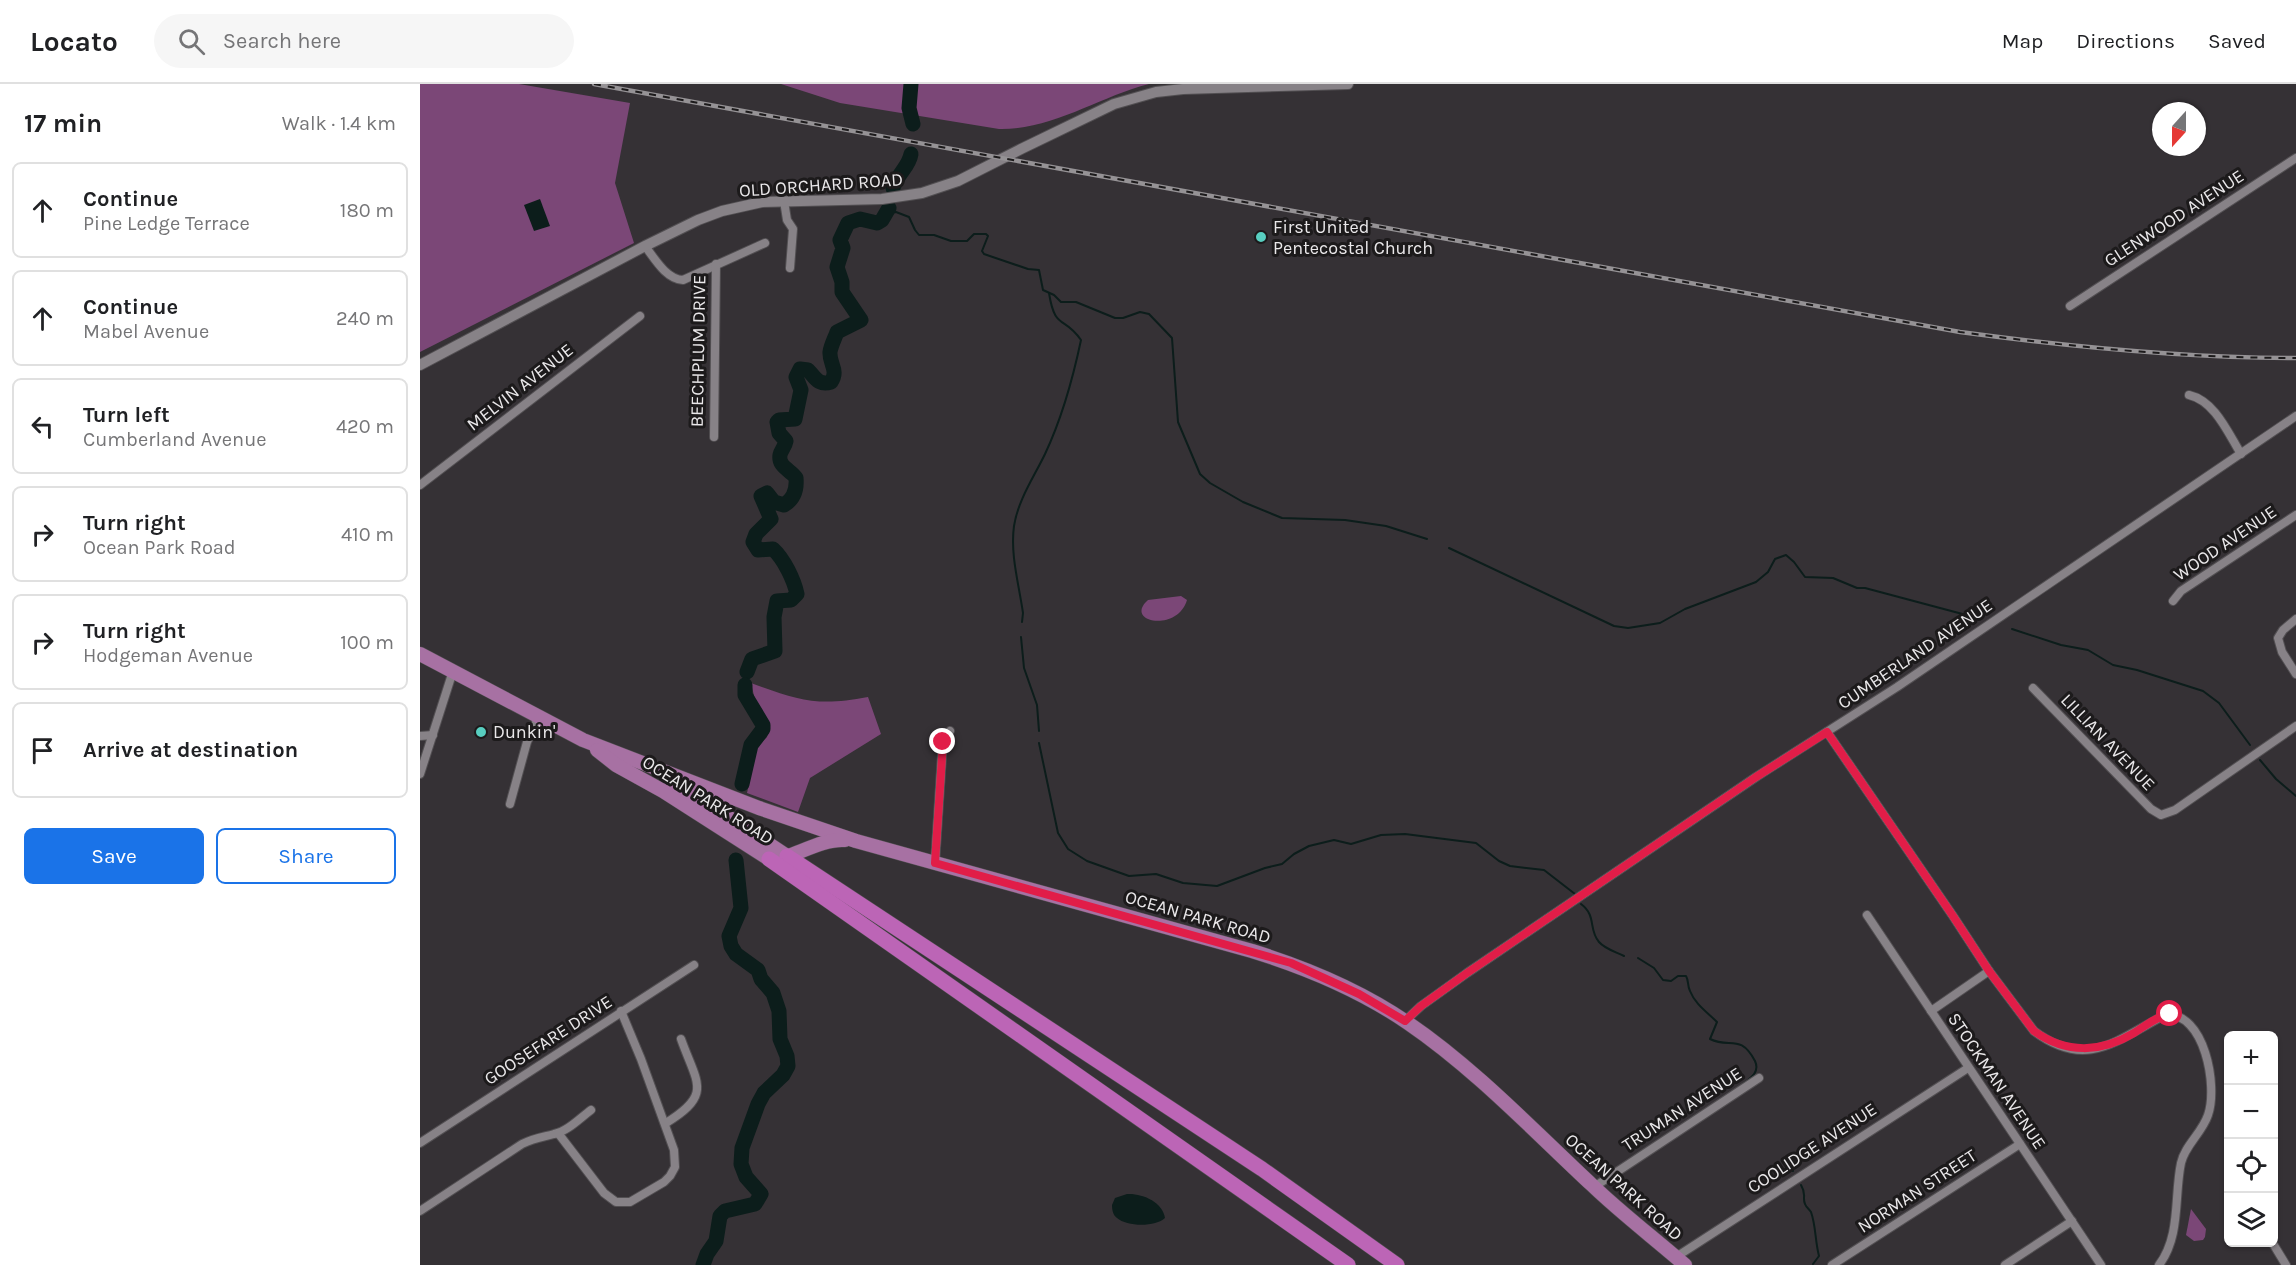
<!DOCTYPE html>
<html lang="en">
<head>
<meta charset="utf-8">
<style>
  body { margin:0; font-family:Karla,sans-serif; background:#f6f6f6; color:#202124 }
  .controls { position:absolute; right:18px; bottom:18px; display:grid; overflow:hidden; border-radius:9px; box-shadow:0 2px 4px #0004 }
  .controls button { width:54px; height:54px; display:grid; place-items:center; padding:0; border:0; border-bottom:2px solid #e0e0e0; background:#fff; color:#202124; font:30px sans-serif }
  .compass { position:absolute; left:1732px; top:18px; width:54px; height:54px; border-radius:50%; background:#fff; box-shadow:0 2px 4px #0004; rotate:201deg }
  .stop { position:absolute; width:18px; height:18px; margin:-14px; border:4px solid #e11d48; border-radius:50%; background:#fff }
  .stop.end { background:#e11d48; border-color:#fff; box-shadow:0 2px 6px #0008 }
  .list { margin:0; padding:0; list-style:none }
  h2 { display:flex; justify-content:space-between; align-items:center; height:78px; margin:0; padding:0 24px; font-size:26px }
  h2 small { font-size:20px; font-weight:400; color:#757577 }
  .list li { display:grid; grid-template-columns:39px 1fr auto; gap:18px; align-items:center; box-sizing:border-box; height:96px; margin:0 12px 12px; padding:0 12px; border:2px solid #e0e0e0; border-radius:9px }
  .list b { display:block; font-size:22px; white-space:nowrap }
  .list p { margin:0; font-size:20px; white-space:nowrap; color:#757577 }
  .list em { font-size:20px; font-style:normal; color:#757577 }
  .actions { display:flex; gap:12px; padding:18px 24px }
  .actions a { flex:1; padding:14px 0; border:2px solid #1a73e8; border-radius:9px; text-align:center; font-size:21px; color:#1a73e8 }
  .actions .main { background:#1a73e8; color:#fff }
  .icon { flex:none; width:33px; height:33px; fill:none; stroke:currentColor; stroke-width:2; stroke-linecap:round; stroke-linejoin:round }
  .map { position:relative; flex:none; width:1876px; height:1181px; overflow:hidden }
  header { display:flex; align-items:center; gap:36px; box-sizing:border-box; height:84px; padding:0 30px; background:#fff; border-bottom:2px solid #e0e0e0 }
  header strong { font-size:28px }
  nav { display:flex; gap:33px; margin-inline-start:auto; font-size:21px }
  .search { width:420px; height:54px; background:#f6f6f6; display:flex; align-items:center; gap:15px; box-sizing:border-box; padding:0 21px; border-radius:33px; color:#757577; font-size:22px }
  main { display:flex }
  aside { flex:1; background:#fff }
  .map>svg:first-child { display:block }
  .green { fill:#7b4777 }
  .water { fill:#0c1d1b }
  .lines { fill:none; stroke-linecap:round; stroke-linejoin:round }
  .stream { stroke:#0c1d1b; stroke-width:2 }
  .river { stroke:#0c1d1b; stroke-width:15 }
  .minor-casing { stroke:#524f52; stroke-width:10 }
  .tertiary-casing { stroke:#524f52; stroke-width:12 }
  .primary-casing { stroke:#524f52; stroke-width:15 }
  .motorway-casing { stroke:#524f52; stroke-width:16 }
  .minor { stroke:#878287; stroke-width:8 }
  .tertiary { stroke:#878287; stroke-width:10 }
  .primary { stroke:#a771a3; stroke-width:14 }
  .motorway { stroke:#bc65b6; stroke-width:15 }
  .rail-casing { stroke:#959295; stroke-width:4.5 }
  .rail { stroke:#1c1a1b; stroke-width:2; stroke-dasharray:7; stroke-linecap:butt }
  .route { stroke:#e11d48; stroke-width:8 }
  .poi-dot { fill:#58cec0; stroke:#1c1a1b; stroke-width:2 }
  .labels { text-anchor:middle; stroke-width:6; stroke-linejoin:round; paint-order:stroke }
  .street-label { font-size:18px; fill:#eae8ea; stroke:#1c1a1b }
  .poi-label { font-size:18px; fill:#eae8ea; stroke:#1c1a1b; text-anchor:start }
</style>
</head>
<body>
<header>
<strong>Locato</strong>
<div class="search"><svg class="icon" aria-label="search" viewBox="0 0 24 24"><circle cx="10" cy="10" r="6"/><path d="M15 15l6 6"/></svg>Search here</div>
<nav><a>Map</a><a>Directions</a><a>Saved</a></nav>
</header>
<main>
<aside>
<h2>17 min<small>Walk · 1.4 km</small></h2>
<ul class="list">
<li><svg class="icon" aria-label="ahead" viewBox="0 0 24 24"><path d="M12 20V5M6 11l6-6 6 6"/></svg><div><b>Continue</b><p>Pine Ledge Terrace</p></div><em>180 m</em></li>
<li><svg class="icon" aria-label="ahead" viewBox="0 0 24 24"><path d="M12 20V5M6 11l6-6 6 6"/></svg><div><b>Continue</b><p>Mabel Avenue</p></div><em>240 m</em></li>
<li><svg class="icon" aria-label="left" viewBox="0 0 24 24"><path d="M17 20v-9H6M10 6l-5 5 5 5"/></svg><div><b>Turn left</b><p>Cumberland Avenue</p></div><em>420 m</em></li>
<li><svg class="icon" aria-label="right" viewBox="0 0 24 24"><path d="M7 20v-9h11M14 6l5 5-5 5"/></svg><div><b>Turn right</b><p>Ocean Park Road</p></div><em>410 m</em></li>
<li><svg class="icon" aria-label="right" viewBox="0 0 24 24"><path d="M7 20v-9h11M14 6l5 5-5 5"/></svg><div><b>Turn right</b><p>Hodgeman Avenue</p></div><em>100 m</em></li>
<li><svg class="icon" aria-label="arrive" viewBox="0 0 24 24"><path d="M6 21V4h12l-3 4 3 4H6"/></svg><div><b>Arrive at destination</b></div></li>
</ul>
<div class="actions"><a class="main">Save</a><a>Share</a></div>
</aside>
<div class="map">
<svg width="1876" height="1181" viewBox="0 0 1876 1181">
  <rect width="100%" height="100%" fill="#353135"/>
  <!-- green -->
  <g class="green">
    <polygon points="0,0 99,0 210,19 195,99 214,159 0,268"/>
    <path d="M 361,0 L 729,0 C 678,13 633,46 579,45 L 420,19 Z"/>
    <path d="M 761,512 L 767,516 C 757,549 703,538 728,516 Z"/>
    <path d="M 331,599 C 378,616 397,623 448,613 L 461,650 L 390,694 L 378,728 L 327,709 L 337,664 L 347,653 L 349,645 L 349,638 L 336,620 Z"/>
    <polygon points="1771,1125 1786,1145 1785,1153 1783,1156 1774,1157 1766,1151"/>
  </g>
  <!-- water -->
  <g class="water">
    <polygon points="120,115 130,142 114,147 104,121"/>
    <path d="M 707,1110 C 722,1109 743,1118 745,1134 C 736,1143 707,1143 697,1134 C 693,1131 692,1126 692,1121 L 695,1114 Z"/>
  </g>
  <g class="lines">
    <!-- stream -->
    <g class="stream">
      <polyline points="466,129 476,128 489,133 495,146 499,151 514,151 531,157 547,157 554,150 566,150 568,152 562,167 564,170 608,185 619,186 623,206 634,211 641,218 656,218 695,234 703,234 720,228 729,230 752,254 758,338 780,390 790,399 823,418 862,434 925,436 966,442 1007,455"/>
      <polyline points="1029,464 1194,542 1208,544 1240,539 1265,525 1336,498 1348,488 1355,475 1366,471 1374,478 1385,493 1413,494 1437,504 1445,504 1550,532"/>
      <path d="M 602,538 L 603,529 C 599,501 590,470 594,442 C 598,416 614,393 625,370 C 642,334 653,294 661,256 C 644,231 635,247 629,209"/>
      <polyline points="1592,545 1641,561 1668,566 1693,581 1717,586 1783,607 1799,619 1830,661"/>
      <polyline points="601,553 604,584 617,621 619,647"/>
      <polyline points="619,659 638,749 648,765 667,777 709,792 736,790 763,799 797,802 845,784 862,780 874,770 889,762 914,756 931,760 961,751 985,750 1056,759 1079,777 1090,782 1124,786 1155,810"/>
      <polyline points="1840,676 1856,695 1876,712"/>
      <path d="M 1161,820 C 1177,832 1168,845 1179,858 C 1185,865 1196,868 1204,872"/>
      <path d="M 1218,874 L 1234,884 L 1243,896 L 1251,897 L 1258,892 L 1266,892 C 1269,897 1267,901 1270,907 C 1275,920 1287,928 1297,938 L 1290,955 C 1310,965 1320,949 1335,977 C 1340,988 1331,994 1323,1000"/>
      <polyline points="1370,1080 1373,1087"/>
      <path d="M 1381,1101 C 1387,1111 1382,1113 1385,1120 C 1386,1123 1389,1125 1391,1128 C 1396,1142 1395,1157 1399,1172 L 1393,1180"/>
    </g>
    <!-- river -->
    <g class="river">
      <polyline points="491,0 489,24 493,40"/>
      <path d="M 473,104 C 477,90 489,83 491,70"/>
      <path d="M 327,588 L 332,575 L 355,567 L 354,533 L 357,517 L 371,516 L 377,510 C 374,496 364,475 353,465 L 338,466 L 333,458 L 336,450 L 351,435 L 341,412 L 347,409 L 354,418 L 364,421 C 374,415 377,405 376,394 C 371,386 358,383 360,371 C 361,366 365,363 366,357 L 359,349 L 357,338 L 359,336 L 375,335 L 381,306 L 376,293 L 380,285 L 388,286 C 395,293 398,302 411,298 C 419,286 409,280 410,268 C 411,261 415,254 417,248 L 441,236 L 422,208 L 422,198 L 417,183 L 423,164 L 420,156 L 428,139 L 440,135 L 457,139 L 462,136 L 469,124"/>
      <polyline points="322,700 331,661 343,645 343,641 325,611 325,601"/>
      <polyline points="283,1181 287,1170 296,1157 300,1132 305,1127 335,1120 341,1110 326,1093 321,1080 322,1064 338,1020 344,1009 363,991 368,982 367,972 360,955 359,927 353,909 341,895 338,886 316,870 311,862 309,852 321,824 316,776"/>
    </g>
    <defs>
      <g id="minor">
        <polyline points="364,117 367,136 373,145 370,184"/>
        <path d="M 225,162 C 235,175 246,195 263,196 L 345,159"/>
        <polyline points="1650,222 1876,74"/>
        <path d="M 1769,311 C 1795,317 1808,349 1821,370"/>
        <polyline points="294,353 296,180"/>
        <polyline points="0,401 220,232"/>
        <polyline points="1753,517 1761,507 1876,431"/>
        <polyline points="1876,535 1863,546 1858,554 1862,568 1876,590"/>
        <polyline points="1613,604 1731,725 1741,731 1755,726 1876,642"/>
        <polyline points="1407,648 1533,832 1569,887 1511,927"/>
        <polyline points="0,652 13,651"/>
        <polyline points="0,690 33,587"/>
        <polyline points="90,720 107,658 119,632"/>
        <polyline points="515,779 523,656 530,647"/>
        <polyline points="1447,831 1681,1181"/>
        <path d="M 1569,887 L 1614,947 C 1667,987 1698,955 1745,931 C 1785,927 1798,1003 1788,1031 C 1782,1049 1765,1061 1761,1079 C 1754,1112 1761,1152 1739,1181"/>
        <polyline points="985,937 1001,922 1047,889 1336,693 1477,603 1876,332"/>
        <path d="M 246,1039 C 293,1010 277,1000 261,955"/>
        <polyline points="138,1049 184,1109 196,1118 210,1118 244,1098 250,1092 255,1083 254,1066 221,975 201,927"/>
        <polyline points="0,1059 274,881"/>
        <polyline points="1174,1103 1339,994"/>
        <path d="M 0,1127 L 102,1060 C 114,1054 123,1053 134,1050 C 148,1047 160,1034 171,1026"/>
        <polyline points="1852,1158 1866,1181"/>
        <polyline points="1256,1173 1548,984"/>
        <polyline points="1412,1181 1600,1060"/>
        <polyline points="1585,1181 1652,1137"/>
      </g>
      <polyline id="tertiary" points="0,281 225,162 278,136 302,127 342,118 462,115 502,109 538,97 601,65 694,20 736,8 763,5 928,0"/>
      <g id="primary">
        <path d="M 0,570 L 163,656 L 339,724 L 436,757 L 832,867 C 887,884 940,906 988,939 C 1054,984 1113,1046 1172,1101 C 1201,1129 1234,1154 1265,1181"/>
        <path d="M 177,666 L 196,681 L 243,707 L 349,775 C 366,779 398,754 425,756"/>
        <polyline points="251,698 311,735 367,772"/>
      </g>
      <g id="motorway">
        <polyline points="367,772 842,1085 977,1181"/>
        <polyline points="349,775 928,1181"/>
      </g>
    </defs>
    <!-- minor casing -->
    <use href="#minor" class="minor-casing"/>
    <!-- tertiary casing -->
    <use href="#tertiary" class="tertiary-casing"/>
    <!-- primary casing -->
    <use href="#primary" class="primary-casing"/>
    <!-- motorway casing -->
    <use href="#motorway" class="motorway-casing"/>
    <!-- minor -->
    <use href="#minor" class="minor"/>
    <!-- tertiary -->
    <use href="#tertiary" class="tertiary"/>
    <!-- primary -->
    <use href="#primary" class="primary"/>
    <!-- motorway -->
    <use href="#motorway" class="motorway"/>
    <defs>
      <path id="rail" d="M 174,0 L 1540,248 C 1652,263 1763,274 1876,274"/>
    </defs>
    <!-- rail casing -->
    <use href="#rail" class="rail-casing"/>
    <!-- rail -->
    <use href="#rail" class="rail"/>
  </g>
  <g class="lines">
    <!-- route -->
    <path class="route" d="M 523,658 L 515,779 L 871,879 L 939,910 L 985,937 L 1001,922 L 1047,889 L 1336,693 L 1407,648 L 1533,832 L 1569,887 L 1614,947 C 1646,970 1681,969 1714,949 C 1725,942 1737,932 1750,930"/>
  </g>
  <!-- markers -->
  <g class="poi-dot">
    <circle cx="841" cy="153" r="6"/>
    <circle cx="61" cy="648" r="6"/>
  </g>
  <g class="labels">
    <!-- street labels -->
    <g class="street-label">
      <text transform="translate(401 101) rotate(-4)" y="6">OLD ORCHARD ROAD</text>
      <text transform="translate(1754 134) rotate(-33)" y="6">GLENWOOD AVENUE</text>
      <text transform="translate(278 267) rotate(-89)" y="6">BEECHPLUM DRIVE</text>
      <text transform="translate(100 303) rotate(-38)" y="6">MELVIN AVENUE</text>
      <text transform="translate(1805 459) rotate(-34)" y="6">WOOD AVENUE</text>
      <text transform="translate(1495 570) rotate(-34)" y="6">CUMBERLAND AVENUE</text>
      <text transform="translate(1688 658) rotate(46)" y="6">LILLIAN AVENUE</text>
      <text transform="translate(288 716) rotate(32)" y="6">OCEAN PARK ROAD</text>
      <text transform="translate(778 833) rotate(16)" y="6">OCEAN PARK ROAD</text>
      <text transform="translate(128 956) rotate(-33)" y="6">GOOSEFARE DRIVE</text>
      <text transform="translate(1577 997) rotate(56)" y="6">STOCKMAN AVENUE</text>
      <text transform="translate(1262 1025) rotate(-33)" y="6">TRUMAN AVENUE</text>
      <text transform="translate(1392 1064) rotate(-33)" y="6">COOLIDGE AVENUE</text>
      <text transform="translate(1204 1103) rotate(42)" y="6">OCEAN PARK ROAD</text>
      <text transform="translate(1497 1107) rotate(-33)" y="6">NORMAN STREET</text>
    </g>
    <!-- poi labels -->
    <g class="poi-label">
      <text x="853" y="149">First United<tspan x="853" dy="21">Pentecostal Church</tspan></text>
      <text x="73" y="654">Dunkin'</text>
    </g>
  </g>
</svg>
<div class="controls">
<button>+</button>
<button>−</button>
<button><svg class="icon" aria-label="locate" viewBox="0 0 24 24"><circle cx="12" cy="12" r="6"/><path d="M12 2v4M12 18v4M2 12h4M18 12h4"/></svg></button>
<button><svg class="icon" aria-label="layers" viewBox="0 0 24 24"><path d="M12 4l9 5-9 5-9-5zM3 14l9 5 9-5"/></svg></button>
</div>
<svg class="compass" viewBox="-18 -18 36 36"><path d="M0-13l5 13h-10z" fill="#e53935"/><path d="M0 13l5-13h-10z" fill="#757577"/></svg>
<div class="stop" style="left:1750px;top:930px"></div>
<div class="stop end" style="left:523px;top:658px"></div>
</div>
</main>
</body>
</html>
